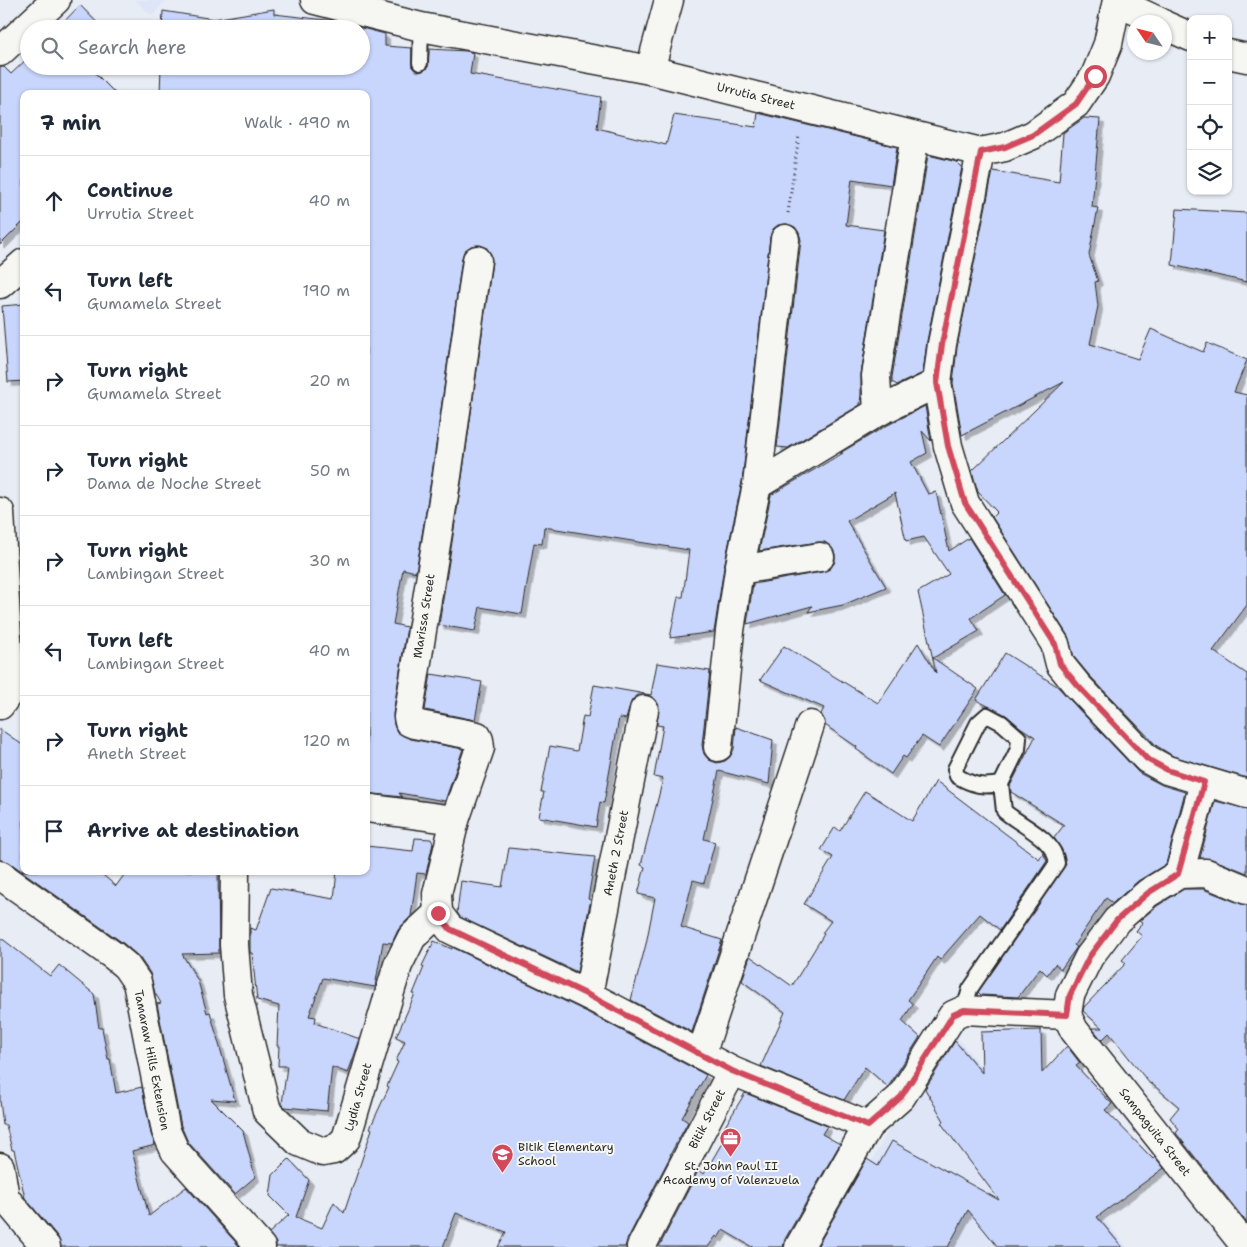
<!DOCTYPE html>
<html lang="en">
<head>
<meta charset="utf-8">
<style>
  body { margin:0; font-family:"Shantell Sans",sans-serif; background:#f2f2f3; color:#1f2937 }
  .controls { position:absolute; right:15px; top:15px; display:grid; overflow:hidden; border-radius:10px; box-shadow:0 1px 4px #0004 }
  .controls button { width:45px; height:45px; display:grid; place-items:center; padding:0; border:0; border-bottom:1px solid #e0e1e3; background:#fff; color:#1f2937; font:25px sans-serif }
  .compass { position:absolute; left:1127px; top:15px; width:45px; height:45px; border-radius:50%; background:#fff; box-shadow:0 1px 4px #0004; rotate:305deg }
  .stop { position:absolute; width:15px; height:15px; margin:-11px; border:4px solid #d1495b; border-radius:50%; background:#fff }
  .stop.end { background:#d1495b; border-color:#fff; box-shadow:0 1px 5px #0008 }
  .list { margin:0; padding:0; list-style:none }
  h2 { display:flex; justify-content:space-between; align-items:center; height:65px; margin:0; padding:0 20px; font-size:21px }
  h2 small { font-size:16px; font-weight:400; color:#747a83 }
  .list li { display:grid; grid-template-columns:32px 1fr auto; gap:15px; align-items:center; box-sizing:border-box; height:90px; padding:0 20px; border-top:1px solid #e0e1e3 }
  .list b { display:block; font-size:19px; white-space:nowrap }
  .list p { margin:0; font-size:16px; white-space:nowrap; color:#747a83 }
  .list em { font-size:16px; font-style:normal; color:#747a83 }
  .icon { flex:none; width:28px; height:28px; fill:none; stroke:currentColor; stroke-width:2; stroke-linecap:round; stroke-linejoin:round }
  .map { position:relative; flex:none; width:1247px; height:1247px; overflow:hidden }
  .search { position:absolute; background:#fff; box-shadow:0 1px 4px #0004; left:20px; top:20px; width:350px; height:55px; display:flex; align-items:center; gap:12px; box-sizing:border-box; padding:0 18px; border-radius:28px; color:#747a83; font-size:19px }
  .panel { position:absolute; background:#fff; box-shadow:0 1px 4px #0004; left:20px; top:90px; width:350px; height:785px; border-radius:10px }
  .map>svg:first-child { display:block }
  .built { fill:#dee5f7 }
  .building { fill:#c8d5fc; stroke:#2b2b2b; filter:url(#shadow) }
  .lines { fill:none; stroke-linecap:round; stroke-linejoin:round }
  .service-casing { stroke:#2b2b2b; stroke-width:18 }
  .minor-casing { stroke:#2b2b2b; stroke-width:31 }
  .tertiary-casing { stroke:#2b2b2b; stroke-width:31 }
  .path { stroke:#2b2b2b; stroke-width:3; stroke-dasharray:1 4; stroke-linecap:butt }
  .service { stroke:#f6f6f2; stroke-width:14 }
  .minor { stroke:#f6f6f2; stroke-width:28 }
  .tertiary { stroke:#f6f6f2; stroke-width:28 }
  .route { stroke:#d1495b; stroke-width:6 }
  .labels { text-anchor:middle; stroke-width:4; stroke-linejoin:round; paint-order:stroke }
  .street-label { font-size:12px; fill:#2b2b2b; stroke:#f6f6f2 }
  .poi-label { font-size:12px; fill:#2b2b2b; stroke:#f6f6f2; text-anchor:start }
</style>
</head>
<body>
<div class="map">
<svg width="1247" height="1247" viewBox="0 0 1247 1247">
  <defs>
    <filter id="shadow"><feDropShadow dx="4.5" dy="4.5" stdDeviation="0" flood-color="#0004"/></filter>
  </defs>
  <rect width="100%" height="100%" fill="#e8ecf5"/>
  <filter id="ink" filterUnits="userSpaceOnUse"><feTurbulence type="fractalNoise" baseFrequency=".02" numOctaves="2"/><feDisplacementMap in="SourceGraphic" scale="10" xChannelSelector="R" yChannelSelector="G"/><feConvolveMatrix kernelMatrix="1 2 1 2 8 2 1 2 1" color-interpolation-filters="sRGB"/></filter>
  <g filter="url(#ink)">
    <!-- built -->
    <g class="built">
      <polygon points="135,0 166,0 152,16"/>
      <polygon points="951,1030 1127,1247 827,1247 916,1077"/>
    </g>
    <!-- building -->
    <g class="building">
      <polygon points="80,5 103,29 57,29"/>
      <polygon points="274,9 274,14 335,21 385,34 385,46 412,48 412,67 419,72 425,70 428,67 429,49 467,51 473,53 470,74 601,97 597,128 666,145 674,115 756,127 758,113 897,147 891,185 852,179 846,225 884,230 861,374 861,394 860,405 788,448 777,447 801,240 799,233 795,227 787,224 778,225 773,229 770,237 742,482 724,567 714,632 670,638 678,597 683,597 689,550 544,527 542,544 534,543 522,614 480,607 475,631 439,625 462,478 492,262 491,254 486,247 480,245 471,246 464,251 462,258 432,474 416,572 403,569 393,624 407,627 393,714 394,725 397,732 411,739 463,749 445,801 399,793 402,797 366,793 366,94 160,94 161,66 361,66 361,29 162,29 163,11 214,19"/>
      <polygon points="29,57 29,66 93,66 91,69 116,94 24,94 24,221 0,245 0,67 4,67 11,74"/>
      <polygon points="1084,118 1100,119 1092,207 1098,208 1089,255 1098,281 1095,282 1098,306 1090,344 1138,359 1151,329 1203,352 1207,343 1247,360 1234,392 1247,395 1247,605 1213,651 1247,674 1247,778 1173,756 1157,746 1089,675 1074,657 1068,636 992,517 997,512 978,492 972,471 1064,382 962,435 953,383 957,347 993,171 1059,182 1063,133"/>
      <polygon points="928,155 957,162 962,167 927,341 923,373 897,385 892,382 892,377"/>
      <polygon points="1177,209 1247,213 1247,282 1172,265"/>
      <polygon points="24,304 24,381 8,382 2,306"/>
      <polygon points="925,406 931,441 922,431 927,453 911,462 928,494 936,492 949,551 969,538 1005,595 971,618 979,631 933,658 978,689 939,747 922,736 906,758 903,756 891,774 856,749 857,747 825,725 825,721 821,714 824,708 760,680 784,646 878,703 918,643 936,673 918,592 949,574 924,537 906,541 895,493 847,521 886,587 843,605 808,612 812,606 747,624 753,584 822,572 830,569 835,562 835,554 832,548 825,542 818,542 759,551 771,495 843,453 840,453 886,426"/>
      <polygon points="1005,653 1057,686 1139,773 1162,785 1185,792 1166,864 1138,881 1113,903 1106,898 1074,945 1077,947 1061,969 1055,964 1047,975 1040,968 1018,997 981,995 978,992 1066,864 1062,850 1054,838 1064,825 1011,792 1010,786 1035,737 1020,727 1006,715 976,700"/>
      <polygon points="657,663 710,671 702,745 704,754 709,760 717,763 725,761 730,757 734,749 736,727 773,740 769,784 719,771 704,839 715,842 704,883 693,880 681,927 722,940 692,1032 631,1000 646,944 655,898 638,894 645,867 641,865 663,779 654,777 663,726 657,725 659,705 655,699 647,695 638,695 632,700 626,719 619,718 604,803 600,802 596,827 539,817 544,792 541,792 550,746 577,751 583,716 588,717 594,685 651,695"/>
      <polygon points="431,674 482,682 475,720 425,710"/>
      <polygon points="0,729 24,746 23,871 98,871 116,886 127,871 218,871 219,953 182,954 198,981 207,1013 210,1012 235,1101 211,1099 243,1131 255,1177 235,1194 188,1142 181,1126 157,1004 161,1003 155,993 150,973 139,957 123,943 9,862 0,860"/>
      <polygon points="936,781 1039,859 1043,853 1047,861 1000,930 980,914 940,960 937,957 908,1000 913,1004 902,1021 920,1037 888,1087 865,1067 844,1100 761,1066 785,1012 742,981 750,956 792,986 824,934 822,933 831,921 804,904 833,857 821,850 835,827 840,831 865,791 912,821"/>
      <polygon points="1215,801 1247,809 1247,873 1212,859 1200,858"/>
      <polygon points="415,838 431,839 433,843 426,874 417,873 411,916 398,930 392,943 383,942 375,987 323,978 309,1016 316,1017 315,1023 360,1039 348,1073 332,1067 327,1111 285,1107 282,1104 287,1066 278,1066 279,1046 277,1046 279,1006 257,1000 252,953 250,953 250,928 256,930 271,888 334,899 337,871 366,871 366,846 413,851"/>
      <polygon points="509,848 595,857 588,899 591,900 589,908 577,972 460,917 457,912 461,881 502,887"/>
      <polygon points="1184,889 1203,889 1241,904 1247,905 1247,1223 1176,1133 1179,1129 1170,1118 1179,1107 1151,1083 1150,1084 1109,1033 1102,1040 1092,1028 1102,1028 1083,1011 1084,1007 1126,963 1122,960 1142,936 1136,931 1142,923 1139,921 1157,906"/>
      <polygon points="0,937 50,976 59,965 94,994 99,1028 102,1028 108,1059 110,1059 116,1093 142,1087 151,1134 155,1145 132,1151 149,1216 186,1187 240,1247 61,1247 58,1237 25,1198 14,1150 12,1150 6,1125 3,1125 0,1101"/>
      <polygon points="434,941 452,949 452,947 579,1008 706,1075 682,1118 688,1122 670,1155 671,1155 627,1240 625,1247 498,1247 506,1232 456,1213 443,1247 276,1247 276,1243 269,1233 289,1215 270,1196 273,1175 289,1159 309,1180 296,1217 322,1228 334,1202 344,1213 372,1129 370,1128 389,1087 387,1086 398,1062 396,1061 405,1041 396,1037 415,994 413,994 424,967 422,966"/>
      <polygon points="1041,1030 1042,1073 1067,1046 1080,1063 1076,1066 1112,1104 1105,1110 1153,1159 1155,1157 1164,1168 1097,1217 1122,1247 998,1247 968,1210 948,1247 817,1247 867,1159 878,1166 892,1141 999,1200 941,1123 944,1121 925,1089 955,1041 982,1073 981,1032"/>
      <polygon points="745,1093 827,1126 822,1134 840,1144 785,1239 783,1247 752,1247 723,1230 718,1238 716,1236 708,1247 659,1247 698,1171 704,1174 729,1131 724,1128"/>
    </g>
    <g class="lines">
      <defs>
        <g id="service">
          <polyline points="420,63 421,27"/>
          <path d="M 964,1010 L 970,989 L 1057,863 C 1054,838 1021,826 1004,811 L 1001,784 L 1018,749 L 1019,738 L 1002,723 L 987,715 L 978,723 L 955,769 L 957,776 C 974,786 982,787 1001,784"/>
        </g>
        <g id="minor">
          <polyline points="315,0 421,27 650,70 981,152 1005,147 1033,135 1076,104 1095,76 1108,44 1117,0"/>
          <polyline points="1117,2 1160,22"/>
          <polyline points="1164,25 1191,37"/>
          <polyline points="0,52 56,0"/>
          <polyline points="1228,54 1247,58"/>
          <polyline points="650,70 669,0"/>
          <polyline points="981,152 942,344 937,383 939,394 948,446 965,503 1055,644 1060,664 1077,685 1147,759 1167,770 1247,794"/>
          <polyline points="0,284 24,263"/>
          <polyline points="878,412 876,376 915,136"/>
          <polyline points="757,485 878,412 937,383"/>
          <polyline points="0,512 10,691 0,705"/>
          <polyline points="739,570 820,557"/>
          <polyline points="718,747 730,631 739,570 757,485 785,239"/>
          <polyline points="366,808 455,820"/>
          <polyline points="235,871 234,945 238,995 267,1111 299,1142 323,1152 334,1150 346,1139 398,965 412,937 438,913"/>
          <polyline points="1179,874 1204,783"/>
          <polyline points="438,913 437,894 455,820 480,748 479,740 477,736 414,724 409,722 408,717 447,476 477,260"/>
          <polyline points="438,913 450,929 588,995 732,1071 868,1126"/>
          <polyline points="588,995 644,710"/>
          <polyline points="1067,1015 1074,1030 1246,1247"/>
          <polyline points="1067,1015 1070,995 1089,957 1117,920 1148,893 1179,874 1206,873 1247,890"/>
          <polyline points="701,1055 810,725"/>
          <polyline points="0,1167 5,1198 46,1247"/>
          <polyline points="641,1247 732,1071"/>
          <polyline points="799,1247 868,1126 901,1097 953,1015 964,1010 1067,1015"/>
        </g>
        <polyline id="tertiary" points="0,875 114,956 126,966 137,982 166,1131 175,1151 261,1247"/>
      </defs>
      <!-- service casing -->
      <use href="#service" class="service-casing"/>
      <!-- minor casing -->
      <use href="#minor" class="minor-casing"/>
      <!-- tertiary casing -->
      <use href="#tertiary" class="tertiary-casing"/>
      <!-- path -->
      <polyline class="path" points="788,213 799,135"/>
      <!-- service -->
      <use href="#service" class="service"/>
      <!-- minor -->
      <use href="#minor" class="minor"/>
      <!-- tertiary -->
      <use href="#tertiary" class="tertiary"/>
    </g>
  </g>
  <g class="lines" filter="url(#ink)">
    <!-- route -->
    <polyline class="route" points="438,913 450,929 588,995 732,1071 868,1126 901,1097 953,1015 964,1010 1067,1015 1070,995 1089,957 1117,920 1148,893 1178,874 1204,782 1167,770 1147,759 1077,685 1060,664 1055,644 965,503 948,446 939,394 937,383 942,344 981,152 1005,147 1033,135 1076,104 1095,76"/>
  </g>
  <!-- icons -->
  <defs>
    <symbol id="office-pin" viewBox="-11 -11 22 30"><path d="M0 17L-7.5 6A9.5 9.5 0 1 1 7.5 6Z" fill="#d1495b" stroke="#f6f6f2"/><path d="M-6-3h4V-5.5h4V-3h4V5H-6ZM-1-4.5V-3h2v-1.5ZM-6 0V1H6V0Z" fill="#fff"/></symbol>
    <symbol id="school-pin" viewBox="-11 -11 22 30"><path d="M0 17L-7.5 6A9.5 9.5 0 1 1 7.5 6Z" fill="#d1495b" stroke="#f6f6f2"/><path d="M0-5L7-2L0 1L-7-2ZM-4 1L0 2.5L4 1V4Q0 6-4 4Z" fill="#fff"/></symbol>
  </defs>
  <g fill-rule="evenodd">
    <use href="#office-pin" x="718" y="1126" width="25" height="34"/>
    <use href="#school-pin" x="490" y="1142" width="25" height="34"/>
  </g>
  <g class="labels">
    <!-- street labels -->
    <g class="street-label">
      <text transform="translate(756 96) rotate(14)" y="4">Urrutia Street</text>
      <text transform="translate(424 616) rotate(-81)" y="4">Marissa Street</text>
      <text transform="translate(616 853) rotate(-79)" y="4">Aneth 2 Street</text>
      <text transform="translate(152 1060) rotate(79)" y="4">Tamaraw Hills Extension</text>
      <text transform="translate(358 1097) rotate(-74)" y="4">Lydia Street</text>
      <text transform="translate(707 1119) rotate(-63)" y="4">Bitik Street</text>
      <text transform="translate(1155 1132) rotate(52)" y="4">Sampaguita Street</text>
    </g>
    <!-- poi labels -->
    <g class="poi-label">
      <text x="518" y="1151">Bitik Elementary<tspan x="518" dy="14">School</tspan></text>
      <text x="731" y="1170" text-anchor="middle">St. John Paul II<tspan x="731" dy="14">Academy of Valenzuela</tspan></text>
    </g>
  </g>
</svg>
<div class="controls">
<button>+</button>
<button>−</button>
<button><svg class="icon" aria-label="locate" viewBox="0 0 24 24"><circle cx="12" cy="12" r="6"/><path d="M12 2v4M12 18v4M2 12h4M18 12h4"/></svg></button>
<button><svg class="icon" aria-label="layers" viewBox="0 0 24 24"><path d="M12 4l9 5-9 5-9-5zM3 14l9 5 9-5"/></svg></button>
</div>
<svg class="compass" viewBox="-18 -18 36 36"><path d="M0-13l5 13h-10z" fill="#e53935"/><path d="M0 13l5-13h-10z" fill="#747a83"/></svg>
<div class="stop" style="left:1095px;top:76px"></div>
<div class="stop end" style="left:438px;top:913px"></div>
<div class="search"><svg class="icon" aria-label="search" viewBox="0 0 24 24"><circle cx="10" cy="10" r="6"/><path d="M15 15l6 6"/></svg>Search here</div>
<section class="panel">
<h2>7 min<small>Walk · 490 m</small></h2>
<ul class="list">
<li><svg class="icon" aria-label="ahead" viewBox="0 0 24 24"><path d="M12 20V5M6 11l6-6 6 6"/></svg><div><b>Continue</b><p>Urrutia Street</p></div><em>40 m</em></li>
<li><svg class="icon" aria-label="left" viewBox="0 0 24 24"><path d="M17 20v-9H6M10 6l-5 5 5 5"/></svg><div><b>Turn left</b><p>Gumamela Street</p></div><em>190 m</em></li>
<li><svg class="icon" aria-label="right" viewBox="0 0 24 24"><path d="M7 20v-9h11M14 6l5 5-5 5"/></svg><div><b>Turn right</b><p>Gumamela Street</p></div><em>20 m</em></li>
<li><svg class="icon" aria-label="right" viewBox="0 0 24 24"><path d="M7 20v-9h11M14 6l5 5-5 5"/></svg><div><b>Turn right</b><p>Dama de Noche Street</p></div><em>50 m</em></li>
<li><svg class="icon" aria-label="right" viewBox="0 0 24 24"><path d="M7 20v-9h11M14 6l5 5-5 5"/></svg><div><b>Turn right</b><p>Lambingan Street</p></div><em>30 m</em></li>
<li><svg class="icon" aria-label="left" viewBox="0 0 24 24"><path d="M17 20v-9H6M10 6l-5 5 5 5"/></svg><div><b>Turn left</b><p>Lambingan Street</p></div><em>40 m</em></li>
<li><svg class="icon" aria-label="right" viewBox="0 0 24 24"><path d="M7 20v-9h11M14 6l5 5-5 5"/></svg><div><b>Turn right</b><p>Aneth Street</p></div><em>120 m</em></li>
<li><svg class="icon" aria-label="arrive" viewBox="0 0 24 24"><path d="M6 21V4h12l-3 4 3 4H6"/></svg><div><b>Arrive at destination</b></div></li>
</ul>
</section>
</div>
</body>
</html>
